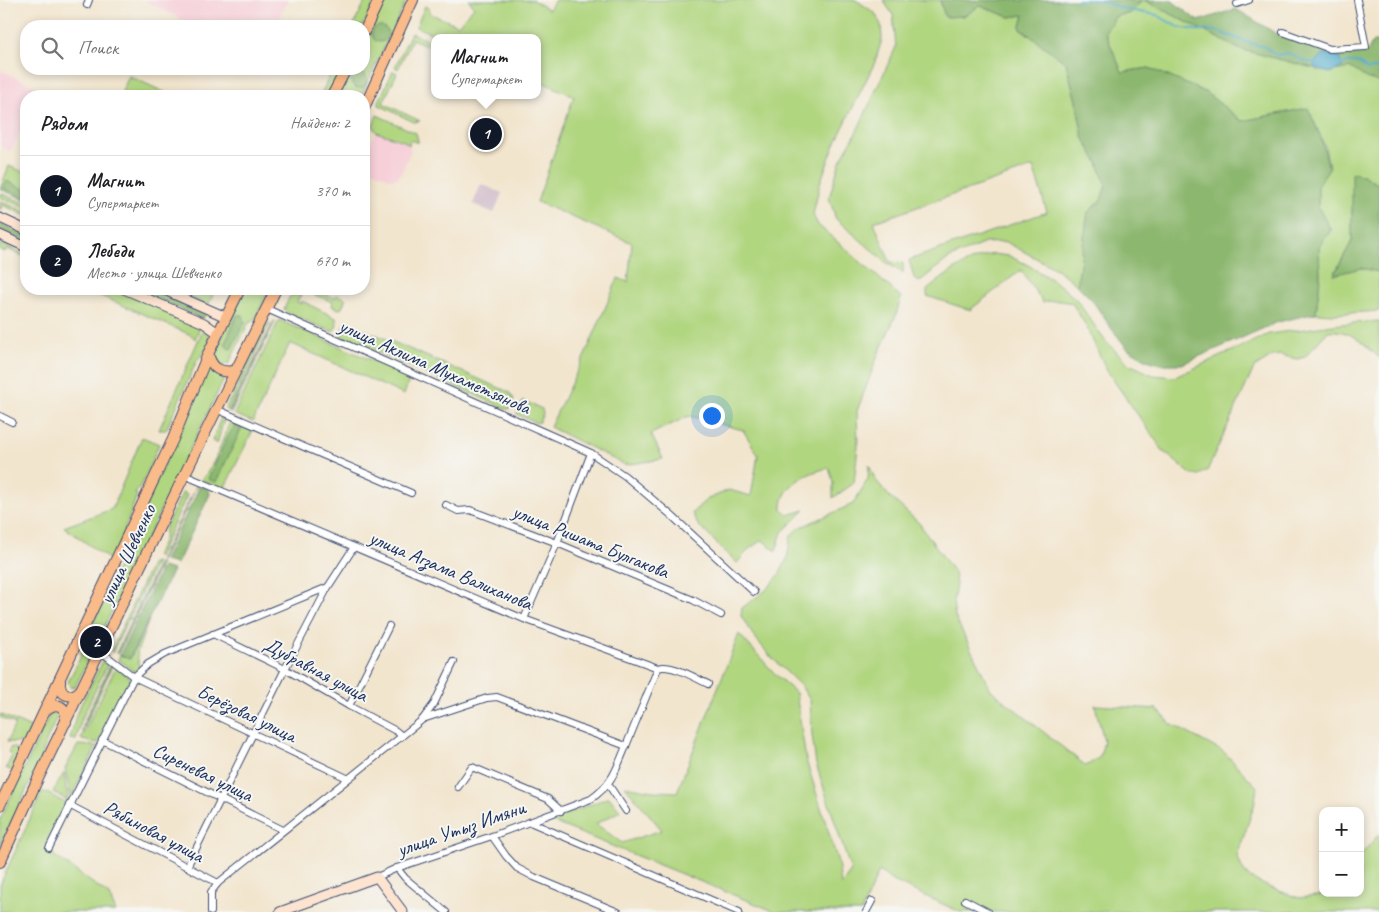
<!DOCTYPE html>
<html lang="ru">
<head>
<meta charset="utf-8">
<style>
  body { margin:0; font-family:Caveat,sans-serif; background:#f6f6f6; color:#202124 }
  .controls { position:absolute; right:15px; bottom:15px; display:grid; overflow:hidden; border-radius:10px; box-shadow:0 2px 8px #0003 }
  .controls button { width:45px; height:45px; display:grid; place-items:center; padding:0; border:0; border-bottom:1px solid #e0e0e0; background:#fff; color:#202124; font:25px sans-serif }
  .you { position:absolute; left:711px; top:415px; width:18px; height:18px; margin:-12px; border:4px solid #fff; border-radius:50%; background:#1a73e8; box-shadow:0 0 0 8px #1a73e833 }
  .badge { display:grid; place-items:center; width:32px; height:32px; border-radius:50%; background:#111827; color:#fff; font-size:16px; font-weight:700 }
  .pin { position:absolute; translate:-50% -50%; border:2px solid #fff; box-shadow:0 1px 5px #0006 }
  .popup { position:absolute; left:431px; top:34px; width:110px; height:65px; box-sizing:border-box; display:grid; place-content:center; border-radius:10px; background:#fff; filter:drop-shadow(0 1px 4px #0005); font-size:16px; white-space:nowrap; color:#757577 }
  .popup b { font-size:19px; color:#202124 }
  .popup::after { content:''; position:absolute; left:50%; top:100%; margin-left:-10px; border:10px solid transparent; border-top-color:#fff }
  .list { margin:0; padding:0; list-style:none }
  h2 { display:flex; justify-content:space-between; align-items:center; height:65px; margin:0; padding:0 20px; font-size:21px }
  h2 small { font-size:16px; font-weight:400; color:#757577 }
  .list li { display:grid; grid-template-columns:32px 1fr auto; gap:15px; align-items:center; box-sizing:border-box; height:70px; padding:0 20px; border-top:1px solid #e0e0e0 }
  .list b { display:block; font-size:19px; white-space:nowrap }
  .list p { margin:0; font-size:16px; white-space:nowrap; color:#757577 }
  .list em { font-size:16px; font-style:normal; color:#757577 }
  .icon { flex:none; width:28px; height:28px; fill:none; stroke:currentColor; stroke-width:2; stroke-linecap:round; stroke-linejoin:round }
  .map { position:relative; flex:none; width:1379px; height:912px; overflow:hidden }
  .search { position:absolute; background:#fff; box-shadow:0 2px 8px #0003; left:20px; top:20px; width:350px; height:55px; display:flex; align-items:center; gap:12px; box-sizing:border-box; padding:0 18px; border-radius:20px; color:#757577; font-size:19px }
  .panel { position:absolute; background:#fff; box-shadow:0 2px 8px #0003; left:20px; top:90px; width:350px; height:205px; border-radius:20px }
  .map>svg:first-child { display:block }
  .built { fill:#f6cfd8 }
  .industrial { fill:#d1bdca }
  .green { fill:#b1d680; stroke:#66826f }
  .forest { fill:#8cb76e; stroke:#547366 }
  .water { fill:#4aa7c8; stroke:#326b93 }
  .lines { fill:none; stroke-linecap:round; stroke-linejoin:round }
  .stream { stroke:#4aa7c8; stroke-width:2 }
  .street-casing { stroke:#3b4a6f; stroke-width:8 }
  .secondary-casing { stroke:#3b4a6f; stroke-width:11 }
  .primary-casing { stroke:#3b4a6f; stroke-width:12 }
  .street { stroke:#fff; stroke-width:6 }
  .secondary { stroke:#fde4d1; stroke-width:9 }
  .primary { stroke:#fabb8b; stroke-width:10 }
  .labels { text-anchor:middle; stroke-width:4; stroke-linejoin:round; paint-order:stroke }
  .street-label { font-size:20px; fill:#1b2f5e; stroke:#f6f6f2 }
</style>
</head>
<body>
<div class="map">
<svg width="1379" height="912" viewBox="0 0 1379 912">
  <rect width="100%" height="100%" fill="#f6f6f2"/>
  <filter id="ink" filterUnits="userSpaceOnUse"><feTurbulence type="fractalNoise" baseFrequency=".02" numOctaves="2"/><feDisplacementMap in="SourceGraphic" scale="10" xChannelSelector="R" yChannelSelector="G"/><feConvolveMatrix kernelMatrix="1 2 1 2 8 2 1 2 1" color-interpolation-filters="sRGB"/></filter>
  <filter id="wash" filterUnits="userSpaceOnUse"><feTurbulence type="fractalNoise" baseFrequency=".0096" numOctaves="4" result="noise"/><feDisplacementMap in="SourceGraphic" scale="20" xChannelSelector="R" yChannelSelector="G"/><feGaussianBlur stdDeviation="1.12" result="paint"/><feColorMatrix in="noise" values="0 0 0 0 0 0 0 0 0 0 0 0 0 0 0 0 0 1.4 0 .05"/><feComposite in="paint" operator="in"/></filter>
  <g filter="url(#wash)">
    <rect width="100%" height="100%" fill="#f2e5ce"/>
    <!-- built -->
    <g class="built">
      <polygon points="144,0 288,0 275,26 226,26 219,23 217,26 194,26"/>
      <polygon points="0,70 40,89 36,96 26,96 26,118 11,151 0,146"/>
      <polygon points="376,132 404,141 409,145 411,150 401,174 396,178 391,179 364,166 364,157"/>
    </g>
    <!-- industrial -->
    <polygon class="industrial" points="481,184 502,193 494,213 473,204"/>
    <!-- green -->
    <g class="green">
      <polygon points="366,0 376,0 363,26 353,26"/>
      <polygon points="386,0 407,0 361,96 338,96 352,69 364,69 364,45"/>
      <path d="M 469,0 L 533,0 L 549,10 L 555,0 L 856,0 L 875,13 L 881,25 L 882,39 L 875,62 L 834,146 L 820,183 L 813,215 L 818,225 L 901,297 L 896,315 L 878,355 L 857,411 L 858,446 L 854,483 L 833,498 L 833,481 L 829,468 C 808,472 781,485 782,509 L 788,515 L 805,510 L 782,532 L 776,551 L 762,540 L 749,549 L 737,563 L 698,525 L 692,513 L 706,500 L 729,490 L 751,496 L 758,455 L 743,430 L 689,416 L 651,434 L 663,459 L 625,465 L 550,427 L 586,353 L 618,278 L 628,282 L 632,243 L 537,202 L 574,96 L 537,80 L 537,38 L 442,38 L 416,27 L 425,6 L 429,8 L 431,14 L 458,25 L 474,7 Z"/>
      <polygon points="883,0 940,0 945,17 964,16 980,6 1010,17 1024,15 1020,28 1066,63 1077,105 1083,137 1098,163 1106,185 1101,200 1088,212 1077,285 1058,270 1006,242 985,243 948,259 919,282 914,278 909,260 1047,212 1033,167 874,222 890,262 903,263 903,273 888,264 836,219 829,198 840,161 856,133 896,47 893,15"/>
      <polygon points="1142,0 1144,0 1239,49 1329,72 1351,68 1366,78 1379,82 1379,185 1363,175 1352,210 1352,241 1334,274 1361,268 1379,272 1379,311 1334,314 1316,313 1320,278 1319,246 1331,230 1318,208 1318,185 1329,168 1325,147 1308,108 1242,121 1205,92 1149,68 1122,72 1105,32 1116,16 1131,13"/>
      <polygon points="411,33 435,44 435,49 412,39 398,69 395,67"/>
      <polygon points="333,69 342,69 329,96 320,96"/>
      <polygon points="393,71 397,73 383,103 420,121 414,122 379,105 379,101"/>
      <polygon points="129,76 173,96 120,96"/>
      <polygon points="377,115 416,133 418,140 418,143 410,140 409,145 404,141 376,132 373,125"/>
      <polygon points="9,166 26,173 26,200 0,189"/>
      <polygon points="0,193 26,204 26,208 0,197"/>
      <polygon points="0,201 26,212 26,216 3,205 0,210"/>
      <polygon points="0,243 26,255 26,258 8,249 4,252 0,250"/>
      <path d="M 993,254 L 1009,256 L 1028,265 L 1057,283 L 1076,299 L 1106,342 L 1129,364 L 1153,375 L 1175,377 L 1269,334 L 1341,324 L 1379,321 L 1379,358 C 1364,343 1350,329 1328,331 L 1305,357 L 1297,359 L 1280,355 L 1273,356 L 1254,368 L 1207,471 L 1199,475 L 1192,475 L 1164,452 L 1107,371 L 1085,324 L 1072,303 C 1062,301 1052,299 1043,303 L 1021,270 L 970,310 L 927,296 L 927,290 C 950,272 963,261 993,254 Z"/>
      <polygon points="85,289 116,289 201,325 195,339 191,335"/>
      <polygon points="171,289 199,289 213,295 208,305"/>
      <polygon points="245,289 269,289 255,319 248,324 229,363 222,366 216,362 214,355"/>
      <polygon points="311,289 335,298 337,295 345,298 345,300 342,308 339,309 332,306 333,302 310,293"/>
      <polygon points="301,294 297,302 301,304 302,301 336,318 337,326 333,331 330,331 288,313 284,309 290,296"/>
      <polygon points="279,320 410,377 404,395 290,343 253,422 234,414"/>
      <polygon points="270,322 228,411 226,408 264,328"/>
      <polygon points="349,323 509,392 514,399 509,409 507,409 341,336 344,326"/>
      <path d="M 204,327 C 214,339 207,351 197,360 L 166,430 L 159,430 Z"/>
      <polygon points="208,367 214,373 224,379 75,687 71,688 68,682 80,658 83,645"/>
      <polygon points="524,401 542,409 543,414 539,422 536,423 517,414 519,407"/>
      <polygon points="222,415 225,416 217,444 212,441"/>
      <path d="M 232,418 L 254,428 L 224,489 L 201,480 C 217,464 222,438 232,418 Z"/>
      <polygon points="142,437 159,444 144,480 135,494 137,495 115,556 110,560 64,527 112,509"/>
      <polygon points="869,465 875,479 889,496 919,523 954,572 956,584 953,602 955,617 991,690 1086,766 1100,757 1104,741 1095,705 1157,709 1171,724 1225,753 1257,787 1254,806 1237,856 1243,870 1250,878 1269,887 1299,898 1324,895 1326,893 1360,893 1360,856 1379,834 1379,912 960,912 891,880 879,871 861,912 776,912 550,821 609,797 620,811 596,824 622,843 662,830 625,786 653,791 677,792 739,634 776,675 796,693 806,760 838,862 841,885 851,871 816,764 812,735 810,700 801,686 770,656 753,635 741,616 742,608 766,590 779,575 787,559 791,535 799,528 853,504 868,479"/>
      <polygon points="183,492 187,495 158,558 156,556 164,539 165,528"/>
      <polygon points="156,562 112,653 112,649 152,563"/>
      <polygon points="149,620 137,652 139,667 137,670 133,671 118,659 120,655 130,659"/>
      <polygon points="107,660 109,661 82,718 76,740 70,739 77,712 103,661"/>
      <polygon points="116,667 129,677 130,680 98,743 82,740 81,738"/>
      <polygon points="53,713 57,717 46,742 41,759 0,845 0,820 50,714"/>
      <polygon points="0,714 31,728 24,743 7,742 15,724 0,717"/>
      <polygon points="78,745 97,746 71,797 65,769"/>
      <polygon points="11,747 16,749 19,754 12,771 6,768 12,756 8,752"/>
      <polygon points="64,773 68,801 53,792"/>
      <polygon points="42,792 45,792 67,804 45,849 109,895 116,912 0,912 0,885"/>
    </g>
    <!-- forest -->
    <g class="forest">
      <polygon points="940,0 1142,0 1131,13 1116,16 1105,32 1122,72 1149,68 1205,92 1242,121 1308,108 1321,138 1329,168 1318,185 1318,207 1331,230 1319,246 1320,278 1316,313 1278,322 1182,364 1160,364 1147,360 1127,348 1111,328 1092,300 1077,285 1088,212 1101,200 1106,185 1098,163 1083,137 1077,105 1066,63 1020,28 1024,15 1010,17 980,6 964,16 945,17"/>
      <polygon points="1144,0 1171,0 1198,21 1236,9 1280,36 1331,53 1368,51 1373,41 1379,41 1379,82 1366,78 1351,68 1329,72 1239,49"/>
      <circle cx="380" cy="34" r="8"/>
      <circle cx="359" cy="80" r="8"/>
      <polygon points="1352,173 1363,175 1379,185 1379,272 1361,268 1334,275 1352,241"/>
      <polygon points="7,181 26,190 26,198 2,188"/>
      <polygon points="0,224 26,235 26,241 0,230"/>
      <polygon points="135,289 147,289 206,314 203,319"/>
      <polygon points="237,315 243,315 245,322 231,349 228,348 225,343"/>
      <polygon points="274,321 275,321 231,413 229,412"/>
      <polygon points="235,425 242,428 216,482 208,479 227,438"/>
      <polygon points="197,485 162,560 160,560"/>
      <polygon points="200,486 209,490 210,494 177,564 164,561"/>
      <polygon points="159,563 161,563 118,654 116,653"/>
      <polygon points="162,567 173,570 129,659 120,655"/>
      <polygon points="111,663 113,664 82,732 85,720"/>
    </g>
    <!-- water -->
    <path class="water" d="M 1330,54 L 1340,58 L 1341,64 L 1343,67 L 1330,73 L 1317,70 L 1314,66 C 1315,58 1323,55 1330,54 Z"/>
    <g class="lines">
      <!-- stream -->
      <g class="stream">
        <polyline points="1076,0 1096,0 1128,10 1157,15 1178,27 1195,30 1216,31 1250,43 1265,47 1276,55 1289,53 1303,61 1315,63"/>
        <path d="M 1341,64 C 1354,63 1356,58 1367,70 L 1379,68"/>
      </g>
    </g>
  </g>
  <g filter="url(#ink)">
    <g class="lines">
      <defs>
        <g id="street">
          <polyline points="1237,4 1249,0"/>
          <polyline points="87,5 89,0"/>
          <polyline points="1283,32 1330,49 1366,47 1357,0"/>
          <polyline points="267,309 591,453 625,476 671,515 754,592"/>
          <polyline points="216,409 411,493"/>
          <polyline points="0,416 12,422"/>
          <path d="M 184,475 L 524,619 L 658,668 C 671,663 695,678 708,684"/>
          <polyline points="446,505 458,511 470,510 557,543 693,600 721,615"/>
          <polyline points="524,619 557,543 591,453"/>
          <polyline points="213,634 285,669 349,706 396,731 402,736"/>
          <polyline points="100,651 134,677 347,778"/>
          <polyline points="349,706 389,626"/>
          <polyline points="423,719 487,698 497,697 626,746 658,668"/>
          <polyline points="102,740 283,830"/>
          <polyline points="608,784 626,811"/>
          <polyline points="458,787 472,767 548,799 561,811"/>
          <polyline points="69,805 218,883"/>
          <polyline points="530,822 739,912"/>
          <polyline points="492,836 506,856 517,868 534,877 618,912"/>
          <polyline points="49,848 134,677 148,664 165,654 328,587 354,547"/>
          <polyline points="187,867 285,669 328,587"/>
          <polyline points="397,868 405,878 446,912"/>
          <path d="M 377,877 L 397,868 L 492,836 L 591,799 C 612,785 617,768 626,746"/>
          <polyline points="965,900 988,912"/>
          <polyline points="211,912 211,892 218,883 422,720 434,704 454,662"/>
          <polyline points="866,912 872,901"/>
        </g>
        <g id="secondary">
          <polyline points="0,218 26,230"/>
          <polyline points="0,235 26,247"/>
          <polyline points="124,289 204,323 218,333"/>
          <polyline points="162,289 226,317"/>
          <polyline points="280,912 377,877 403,912"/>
        </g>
        <g id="primary">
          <polyline points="364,32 379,0"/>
          <polyline points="332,96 346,69"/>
          <polyline points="364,108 413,0"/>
          <path d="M 208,354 C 212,368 219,373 234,371"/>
          <path d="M 60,680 C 59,696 70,700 81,690"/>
          <path d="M 45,711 C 57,700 67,706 66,722"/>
          <polyline points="0,805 173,439 208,354 240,289"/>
          <polyline points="0,862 35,785 179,486 276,289"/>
        </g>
      </defs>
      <!-- street casing -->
      <use href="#street" class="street-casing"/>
      <!-- secondary casing -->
      <use href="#secondary" class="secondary-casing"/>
      <!-- primary casing -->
      <use href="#primary" class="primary-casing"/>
      <!-- street -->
      <use href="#street" class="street"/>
      <!-- secondary -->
      <use href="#secondary" class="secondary"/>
      <!-- primary -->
      <use href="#primary" class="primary"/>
    </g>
  </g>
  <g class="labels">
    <!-- street labels -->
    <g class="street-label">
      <text transform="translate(435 366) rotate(24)" y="7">улица Аклима Мухаметзянова</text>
      <text transform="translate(591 541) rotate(22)" y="7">улица Ришата Булгакова</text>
      <text transform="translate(127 554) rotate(-65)" y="7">улица Шевченко</text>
      <text transform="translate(451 570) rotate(23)" y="7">улица Агзама Валиханова</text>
      <text transform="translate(316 669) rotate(28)" y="7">Дубравная улица</text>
      <text transform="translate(247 713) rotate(26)" y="7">Берёзовая улица</text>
      <text transform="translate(203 772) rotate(26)" y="7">Сиреневая улица</text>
      <text transform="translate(461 828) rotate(-19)" y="7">улица Утыз Имяни</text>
      <text transform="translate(154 831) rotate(28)" y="7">Рябиновая улица</text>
    </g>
  </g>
</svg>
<div class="controls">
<button>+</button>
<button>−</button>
</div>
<div class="you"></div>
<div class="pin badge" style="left:486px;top:134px">1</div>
<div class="popup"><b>Магнит</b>Супермаркет</div>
<div class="pin badge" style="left:96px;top:642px">2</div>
<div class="search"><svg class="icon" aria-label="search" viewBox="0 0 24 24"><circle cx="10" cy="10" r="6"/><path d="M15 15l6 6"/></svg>Поиск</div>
<section class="panel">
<h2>Рядом<small>Найдено: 2</small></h2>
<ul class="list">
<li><span class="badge">1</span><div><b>Магнит</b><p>Супермаркет</p></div><em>370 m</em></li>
<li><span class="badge">2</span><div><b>Лебеди</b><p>Место · улица Шевченко</p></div><em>670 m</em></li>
</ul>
</section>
</div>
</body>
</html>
